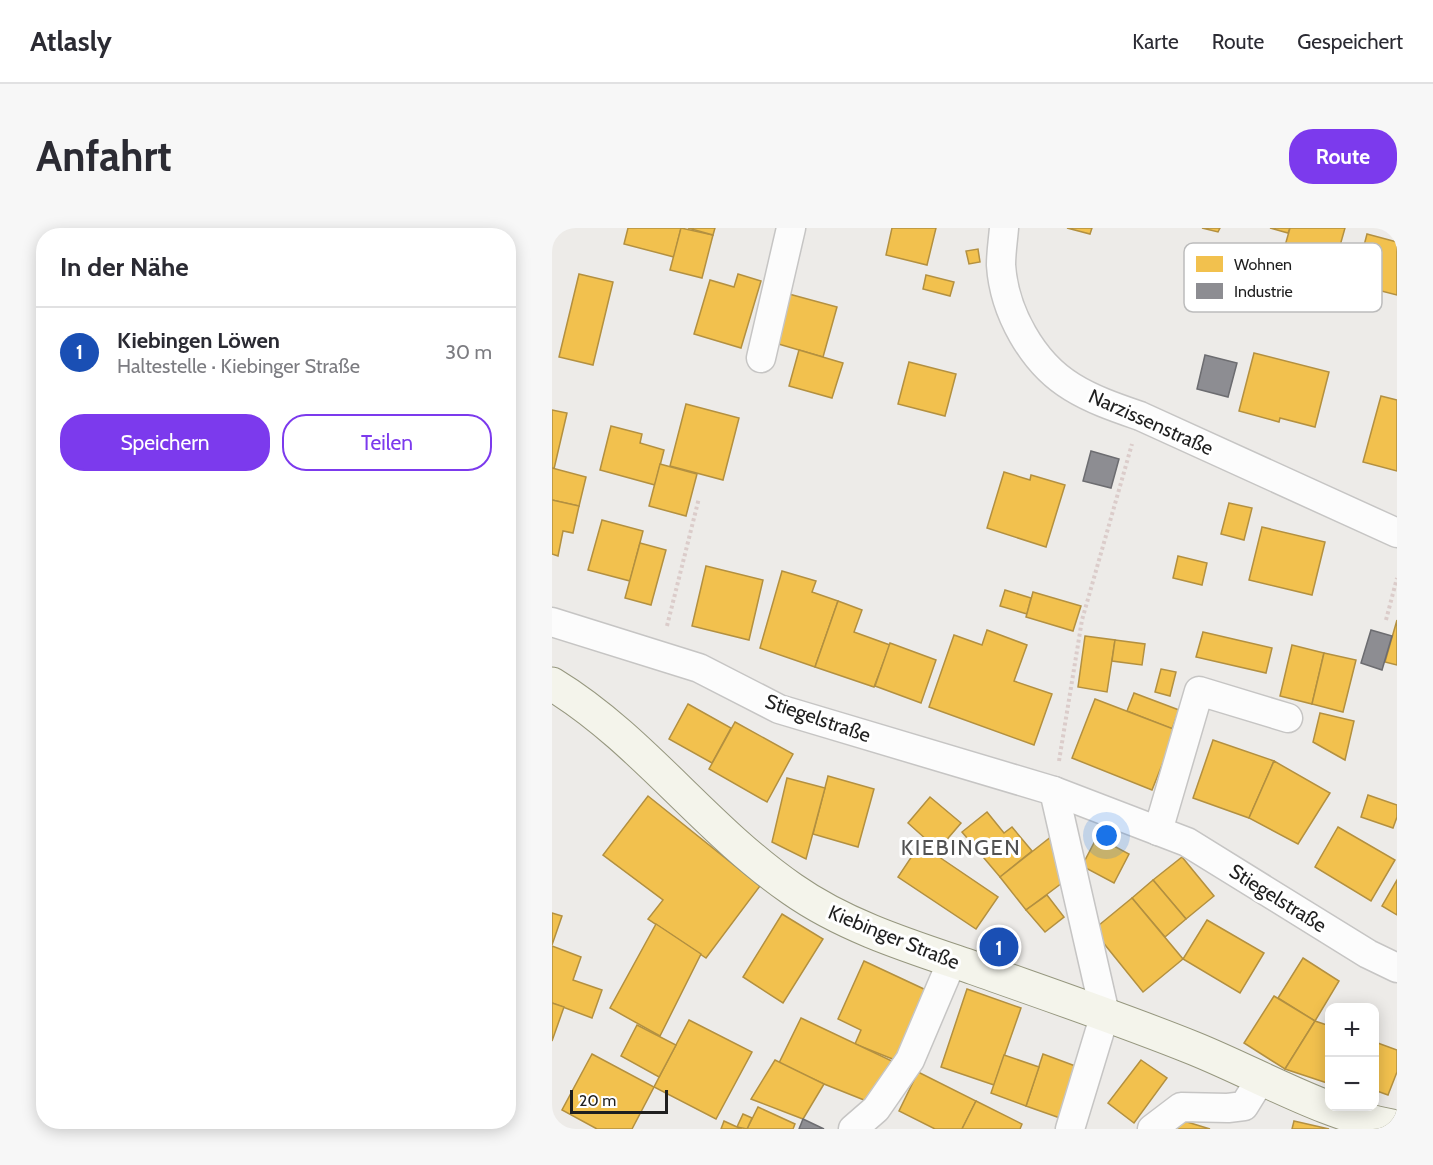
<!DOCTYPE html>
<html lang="de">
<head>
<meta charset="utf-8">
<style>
  body { margin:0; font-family:Cabin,sans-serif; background:#f7f7f7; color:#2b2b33 }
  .controls { position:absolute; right:18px; bottom:18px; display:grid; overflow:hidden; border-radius:12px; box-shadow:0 3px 15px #0003 }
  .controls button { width:54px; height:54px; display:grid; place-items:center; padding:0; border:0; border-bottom:2px solid #e1e1e2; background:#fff; color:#2b2b33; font:30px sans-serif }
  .scale { position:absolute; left:18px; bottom:15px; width:98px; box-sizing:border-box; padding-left:6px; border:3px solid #1f1f1f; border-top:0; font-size:16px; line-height:21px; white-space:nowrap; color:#1f1f1f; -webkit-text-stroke:4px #fff; paint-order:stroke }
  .you { position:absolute; left:555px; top:608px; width:21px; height:21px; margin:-15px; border:4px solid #fff; border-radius:50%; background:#1a73e8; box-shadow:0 0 0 9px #1a73e833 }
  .badge { display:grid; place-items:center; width:39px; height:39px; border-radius:50%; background:#7c3aed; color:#fff; font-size:20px; font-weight:700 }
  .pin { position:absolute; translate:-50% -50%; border:3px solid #fff; box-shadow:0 2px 6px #0006 }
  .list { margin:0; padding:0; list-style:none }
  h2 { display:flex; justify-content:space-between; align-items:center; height:78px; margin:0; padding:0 24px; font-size:26px }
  h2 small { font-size:20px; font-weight:400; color:#7c7c81 }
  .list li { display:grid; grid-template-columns:39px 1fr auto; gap:18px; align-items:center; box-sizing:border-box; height:90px; padding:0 24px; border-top:2px solid #e1e1e2 }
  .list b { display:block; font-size:22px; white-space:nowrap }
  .list p { margin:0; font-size:20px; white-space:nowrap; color:#7c7c81 }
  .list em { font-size:20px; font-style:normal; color:#7c7c81 }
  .actions { display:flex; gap:12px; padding:18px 24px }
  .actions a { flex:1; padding:14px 0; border:2px solid #7c3aed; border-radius:24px; text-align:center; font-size:21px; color:#7c3aed }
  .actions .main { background:#7c3aed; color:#fff }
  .map { position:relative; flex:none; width:845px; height:901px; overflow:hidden; border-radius:24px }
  header { display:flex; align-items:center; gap:36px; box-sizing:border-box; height:84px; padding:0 30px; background:#fff; border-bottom:2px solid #e1e1e2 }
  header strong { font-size:28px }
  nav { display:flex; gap:33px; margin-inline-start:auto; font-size:21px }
  .intro { display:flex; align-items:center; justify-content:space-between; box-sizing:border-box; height:144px; padding:0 36px }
  h1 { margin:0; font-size:42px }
  .button { padding:15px 27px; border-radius:24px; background:#7c3aed; color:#fff; font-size:21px; font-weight:700 }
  main { display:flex; gap:36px; padding:0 36px }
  aside { flex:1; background:#fff; border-radius:24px; box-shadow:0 3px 15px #0003 }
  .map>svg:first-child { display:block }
  .homes { fill:#f2c14e; stroke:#b39040; stroke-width:1.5 }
  .industry { fill:#8d8d92; stroke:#6c6c70; stroke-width:1.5 }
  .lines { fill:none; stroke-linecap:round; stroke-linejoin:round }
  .street-casing { stroke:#c6c5c4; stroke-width:31 }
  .secondary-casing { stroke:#96977f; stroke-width:35 }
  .path { stroke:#dbccca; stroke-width:4; stroke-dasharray:3 3; stroke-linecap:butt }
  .street { stroke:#fcfcfc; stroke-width:28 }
  .secondary { stroke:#f4f4eb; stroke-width:33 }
  .labels { text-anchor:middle; stroke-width:6; stroke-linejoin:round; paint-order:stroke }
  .street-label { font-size:20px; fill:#1f1f1f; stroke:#fff }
  .quarter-label { font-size:22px; letter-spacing:1.5px; fill:#525252; stroke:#fff }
  .key { fill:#fff; stroke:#bcbcbc; stroke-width:1.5 }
  .key-label { font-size:16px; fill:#1f1f1f }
</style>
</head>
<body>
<header>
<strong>Atlasly</strong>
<nav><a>Karte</a><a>Route</a><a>Gespeichert</a></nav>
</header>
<div class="intro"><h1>Anfahrt</h1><a class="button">Route</a></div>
<main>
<aside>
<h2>In der Nähe<small></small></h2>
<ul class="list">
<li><span class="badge" style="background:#1a4fb4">1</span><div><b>Kiebingen Löwen</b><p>Haltestelle · Kiebinger Straße</p></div><em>30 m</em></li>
</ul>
<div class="actions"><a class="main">Speichern</a><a>Teilen</a></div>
</aside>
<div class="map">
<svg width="845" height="901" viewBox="0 0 845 901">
  <rect width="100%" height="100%" fill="#edebe8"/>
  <!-- homes -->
  <g class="homes">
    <polygon points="76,0 129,0 122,29 72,16"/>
    <polygon points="129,0 161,7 150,50 118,42"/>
    <polygon points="136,0 163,0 161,7"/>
    <polygon points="340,0 384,0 375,37 334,27"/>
    <polygon points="515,0 540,0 538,6"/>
    <polygon points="650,0 668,0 666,4"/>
    <polygon points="718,0 738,0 736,5"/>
    <polygon points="738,0 793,0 780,46 729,32"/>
    <polygon points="815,6 845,14 845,67 802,56"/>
    <polygon points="426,21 428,34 417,36 414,23"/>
    <polygon points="27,46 61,54 41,137 7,129"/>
    <polygon points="186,46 209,53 189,120 142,106 158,52 182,59"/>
    <polygon points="374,47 402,54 398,68 371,61"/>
    <polygon points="237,66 285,79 271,129 223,115"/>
    <polygon points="247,122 291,135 280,170 237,158"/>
    <polygon points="702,125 777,144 763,199 728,190 727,194 687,183"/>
    <polygon points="357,134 404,146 393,188 346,176"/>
    <polygon points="829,168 845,172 845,243 811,234"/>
    <polygon points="134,176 187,190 171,252 118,238"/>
    <polygon points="0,182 15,185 2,241 0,240"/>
    <polygon points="59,198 90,206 88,215 112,222 103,257 48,242"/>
    <polygon points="108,236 145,246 134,288 97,278"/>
    <polygon points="0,240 34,249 27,278 0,272"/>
    <polygon points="452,244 478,252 479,247 513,257 494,319 435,300"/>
    <polygon points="0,272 27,278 21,305 11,303 6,328 0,326"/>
    <polygon points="677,275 700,280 692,312 669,306"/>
    <polygon points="50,292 91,303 78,353 36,342"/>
    <polygon points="710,299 773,314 760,367 697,352"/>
    <polygon points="88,315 114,322 99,377 73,370"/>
    <polygon points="626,328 655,335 650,357 621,350"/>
    <polygon points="154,338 211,352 197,412 140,398"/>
    <polygon points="230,343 264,353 260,364 286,373 263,439 208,420"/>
    <polygon points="453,362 479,370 475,386 448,378"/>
    <polygon points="481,364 529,378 521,403 474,389"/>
    <polygon points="286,373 310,382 302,404 338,417 322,459 263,439"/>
    <polygon points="845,392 845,437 833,434"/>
    <polygon points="435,402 475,417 462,453 500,466 482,517 377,479 402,407 430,417"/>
    <polygon points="651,404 720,420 714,445 644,429"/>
    <polygon points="533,408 563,412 555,464 526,459"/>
    <polygon points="563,412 593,416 590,437 560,433"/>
    <polygon points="338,415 384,432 369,475 323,458"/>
    <polygon points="740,417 772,425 760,476 728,468"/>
    <polygon points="772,425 804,432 791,484 760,476"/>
    <polygon points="609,441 624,444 618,468 603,464"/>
    <polygon points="582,465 627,482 620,501 575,483"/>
    <polygon points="543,471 624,502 600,562 520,530"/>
    <polygon points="136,476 179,500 160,535 117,511"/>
    <polygon points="768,485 802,493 793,532 761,514"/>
    <polygon points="183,494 241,526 215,574 157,541"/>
    <polygon points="661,512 722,533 697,590 641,570"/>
    <polygon points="722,533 778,565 746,616 697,590"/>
    <polygon points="276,548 322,561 306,619 261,606"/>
    <polygon points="235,550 273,560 254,631 220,614"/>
    <polygon points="816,567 845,577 845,589 841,600 809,589"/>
    <polygon points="96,568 208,658 154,730 96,691 111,672 51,627"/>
    <polygon points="378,569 409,595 386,622 356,595"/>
    <polygon points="435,584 452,605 460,599 480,623 448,649 410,604"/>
    <polygon points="786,599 843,632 819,673 763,639"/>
    <polygon points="500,608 514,652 474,682 448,649"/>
    <polygon points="545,609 577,626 562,655 530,638"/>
    <polygon points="368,616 446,669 424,701 346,649"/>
    <polygon points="630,629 662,668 634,691 601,652"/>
    <polygon points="601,652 634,691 613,709 580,670"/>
    <polygon points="845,652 845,687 830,678"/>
    <polygon points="495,667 512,689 493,704 474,682"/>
    <polygon points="580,670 631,731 591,764 541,702"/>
    <polygon points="0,685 10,688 0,717"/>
    <polygon points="230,686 271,711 231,775 191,749"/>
    <polygon points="655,692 712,725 688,765 631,731"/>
    <polygon points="104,696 149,726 108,808 58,780"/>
    <polygon points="0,718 29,729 21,752 50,762 40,790 0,775"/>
    <polygon points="751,730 787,753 763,793 726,770"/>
    <polygon points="312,733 374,762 348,834 303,816 309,802 286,791"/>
    <polygon points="415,761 469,780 442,857 389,839"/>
    <polygon points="722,768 763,793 733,841 692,815"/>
    <polygon points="0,775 12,779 0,813"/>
    <polygon points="249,790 342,834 322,876 272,856 227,835"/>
    <polygon points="137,792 200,824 164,891 102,859"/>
    <polygon points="763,793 778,798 778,856 733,841"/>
    <polygon points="85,797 124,817 107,849 69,828"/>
    <polygon points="823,814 845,822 845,844 836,867 822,862"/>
    <polygon points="40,826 102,859 80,901 45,901 10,882"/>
    <polygon points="491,826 526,839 508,890 474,878"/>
    <polygon points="452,827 487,839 474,878 439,865"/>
    <polygon points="223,832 272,856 251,891 199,871"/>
    <polygon points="589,832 615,850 582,895 556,875"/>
    <polygon points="366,844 424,873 410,901 383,901 347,883"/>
    <polygon points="424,873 470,896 468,901 410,901"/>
    <polygon points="206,879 243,896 241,901 195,901"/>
    <polygon points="191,886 200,890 195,901 185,899"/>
    <polygon points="622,890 658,901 619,901"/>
    <polygon points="172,893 185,899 190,901 169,901"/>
    <polygon points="742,893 777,901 740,901"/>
  </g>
  <!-- industry -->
  <g class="industry">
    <polygon points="653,127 685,135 676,169 645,161"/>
    <polygon points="539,223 567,231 559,260 531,253"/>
    <polygon points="819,402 840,408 830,442 809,435"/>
    <polygon points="251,891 272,901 247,901"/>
  </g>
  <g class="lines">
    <defs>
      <g id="street">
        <path d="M 452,0 C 451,12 449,25 449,37 C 452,83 480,135 520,159 C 541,172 565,180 588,188 L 845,305"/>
        <polyline points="209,130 239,0"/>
        <polyline points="0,394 147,440 227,481 502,563 635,614 816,726 845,740"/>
        <polyline points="502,563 553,786 518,901"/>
        <polyline points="606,603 647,463 736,490"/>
        <polyline points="301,901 324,881 358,832 400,733"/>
        <polyline points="600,901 629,879 676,880 692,878 710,849"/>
      </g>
      <path id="secondary" d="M 0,456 C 89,510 153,601 240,661 C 294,699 360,719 422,740 C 495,766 569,791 641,820 C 708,847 773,887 845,899"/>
    </defs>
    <!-- street casing -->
    <use href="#street" class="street-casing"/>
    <!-- secondary casing -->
    <use href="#secondary" class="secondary-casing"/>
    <!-- path -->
    <g class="path">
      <polyline points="834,392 845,350"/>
      <polyline points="115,398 147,270"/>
      <polyline points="507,533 530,392 580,216"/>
    </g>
    <!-- street -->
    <use href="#street" class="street"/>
    <!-- secondary -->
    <use href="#secondary" class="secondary"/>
  </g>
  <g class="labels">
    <!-- street labels -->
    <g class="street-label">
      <text transform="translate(599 194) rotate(24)" y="7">Narzissenstraße</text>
      <text transform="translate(266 490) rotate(19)" y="7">Stiegelstraße</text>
      <text transform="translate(726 670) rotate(32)" y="7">Stiegelstraße</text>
      <text transform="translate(342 709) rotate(22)" y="7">Kiebinger Straße</text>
    </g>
    <!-- quarter labels -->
    <g class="quarter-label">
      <text x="409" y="627">KIEBINGEN</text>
    </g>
  </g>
  <!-- legend -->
  <rect x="632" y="15" width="198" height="69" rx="9" class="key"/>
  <rect x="644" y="28" width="27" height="16" fill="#f2c14e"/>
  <rect x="644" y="55" width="27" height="16" fill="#8d8d92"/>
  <g class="key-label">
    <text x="682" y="42">Wohnen</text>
    <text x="682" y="69">Industrie</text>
  </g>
</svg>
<div class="controls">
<button>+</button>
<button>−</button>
</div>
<div class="scale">20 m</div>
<div class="you"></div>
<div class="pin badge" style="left:447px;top:719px;background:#1a4fb4">1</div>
</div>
</main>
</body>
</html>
